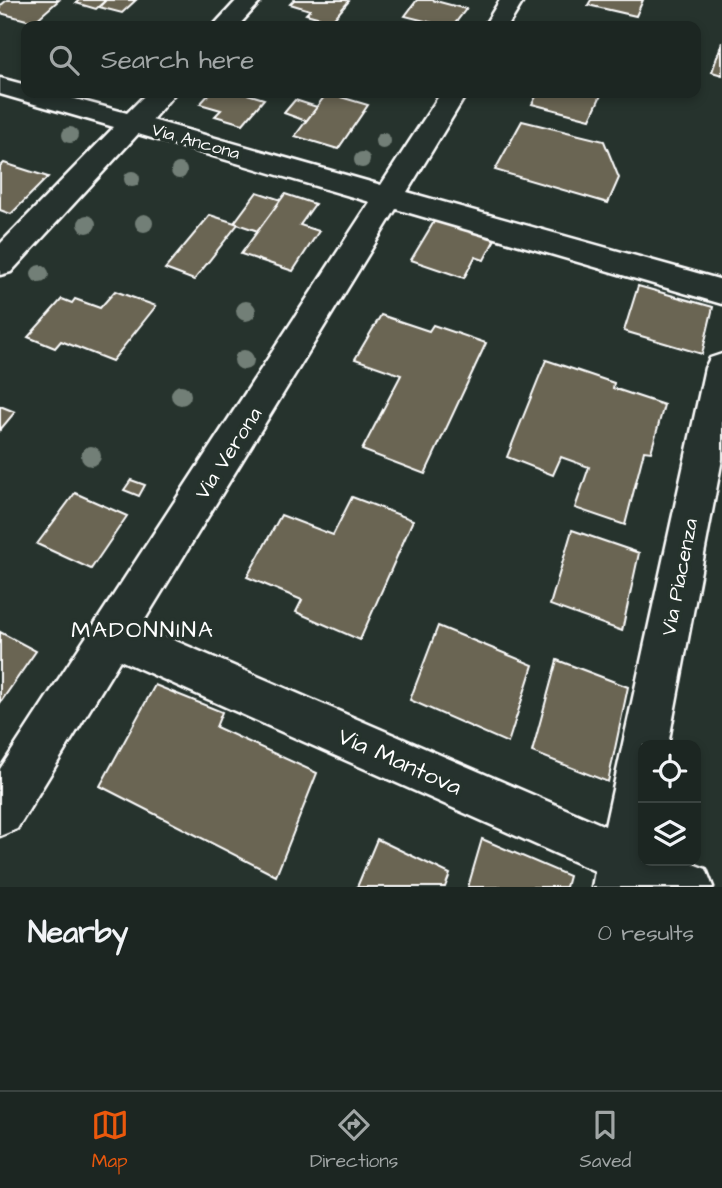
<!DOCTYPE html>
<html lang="en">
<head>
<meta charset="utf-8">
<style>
  body { margin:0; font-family:"Architects Daughter",sans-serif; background:#252e2a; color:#f1f3f6 }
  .controls { position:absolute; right:21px; bottom:21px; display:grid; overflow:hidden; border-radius:14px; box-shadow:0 4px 10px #0003 }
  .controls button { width:63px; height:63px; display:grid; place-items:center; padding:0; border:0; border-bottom:2px solid #3a4340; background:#1c2622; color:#f1f3f6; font:35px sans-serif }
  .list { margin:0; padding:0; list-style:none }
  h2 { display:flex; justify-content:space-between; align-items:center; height:91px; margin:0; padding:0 28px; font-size:30px }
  h2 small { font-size:23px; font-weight:400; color:#a0a5a5 }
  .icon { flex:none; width:38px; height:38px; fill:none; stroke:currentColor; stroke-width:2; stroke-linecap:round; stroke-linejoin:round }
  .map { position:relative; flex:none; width:722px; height:887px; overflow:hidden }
  .search { position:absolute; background:#1c2622; box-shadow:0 4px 10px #0003; left:21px; right:21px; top:21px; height:77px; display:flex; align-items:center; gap:18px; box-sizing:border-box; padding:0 24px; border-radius:14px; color:#a0a5a5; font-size:26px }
  .sheet { height:203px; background:#1c2622 }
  nav { display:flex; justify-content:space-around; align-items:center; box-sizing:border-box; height:98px; border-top:2px solid #3a4340; background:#1c2622; font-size:19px; color:#a0a5a5 }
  nav a { display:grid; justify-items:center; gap:4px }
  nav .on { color:#ea580c }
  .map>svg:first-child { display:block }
  .building { fill:#6a6553; stroke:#fff; stroke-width:2 }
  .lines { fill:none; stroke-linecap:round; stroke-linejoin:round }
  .street-casing { stroke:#fff; stroke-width:5 }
  .street { fill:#26332d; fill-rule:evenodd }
  .tree { fill:#727f77 }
  .labels { text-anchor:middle; stroke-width:7; stroke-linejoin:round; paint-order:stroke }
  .far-street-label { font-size:18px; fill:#fff; stroke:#26332d }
  .street-label { font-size:21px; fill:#fff; stroke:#26332d }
  .neighbourhood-label { font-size:23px; letter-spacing:2px; fill:#fff; stroke:#26332d }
  .near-street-label { font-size:24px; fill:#fff; stroke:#26332d }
</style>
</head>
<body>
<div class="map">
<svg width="722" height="887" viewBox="0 0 722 887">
  <rect width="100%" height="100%" fill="#26332d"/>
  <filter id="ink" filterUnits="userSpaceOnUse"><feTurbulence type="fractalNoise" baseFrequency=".0143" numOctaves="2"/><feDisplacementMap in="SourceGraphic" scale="14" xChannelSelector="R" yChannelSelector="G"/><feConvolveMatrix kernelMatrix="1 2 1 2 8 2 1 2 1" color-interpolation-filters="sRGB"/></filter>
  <g filter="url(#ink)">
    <!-- building -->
    <g class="building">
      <polygon points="7,0 59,0 34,22 0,13 0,6"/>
      <polygon points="79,0 106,0 96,9 76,3"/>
      <polygon points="106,0 136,0 122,13 99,7"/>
      <polygon points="294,0 346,0 349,1 332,21 306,14 310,10 290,4"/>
      <polygon points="417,0 432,0 466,9 453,26 445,26 405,16"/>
      <polygon points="591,0 643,0 636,16 588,5"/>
      <polygon points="722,42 722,75 712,72"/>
      <polygon points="210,93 244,93 264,99 243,124 215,116 221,110 200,104"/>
      <polygon points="327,93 368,105 338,149 295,136"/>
      <polygon points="538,93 602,93 590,119 532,104"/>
      <polygon points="295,100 317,107 306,121 284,113"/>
      <polygon points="522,121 604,141 619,178 608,203 495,170"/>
      <polygon points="4,163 48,177 11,214 0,210 0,167"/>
      <polygon points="257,192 281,200 258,231 234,223"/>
      <polygon points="285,194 315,204 300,225 319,231 293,271 241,254"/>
      <polygon points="210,215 238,224 194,280 165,269"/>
      <polygon points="435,220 495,239 484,260 475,257 464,278 411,260"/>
      <polygon points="638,286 713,307 702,354 624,331"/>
      <polygon points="115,291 156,306 112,361 61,341 55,348 28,337 62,299 72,303 75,299 100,308"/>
      <polygon points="381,315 429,331 433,325 486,343 425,474 362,450 401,375 355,359"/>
      <polygon points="546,360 614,383 613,388 664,405 651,452 644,451 625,525 575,508 589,467 561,457 553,475 507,457"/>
      <polygon points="0,406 15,412 0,430"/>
      <polygon points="131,480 145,485 139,496 124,490"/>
      <polygon points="75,493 127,516 91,569 37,544"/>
      <polygon points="352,497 413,520 360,640 296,612 302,600 247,577 281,515 333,535"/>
      <polygon points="572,530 639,553 622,631 550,605"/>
      <polygon points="438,626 533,665 508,743 410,700"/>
      <polygon points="0,632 36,651 0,703"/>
      <polygon points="557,660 628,687 608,782 532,752"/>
      <polygon points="155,685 222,712 216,727 317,773 276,876 100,786"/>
      <polygon points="377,839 450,874 445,887 357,887"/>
      <polygon points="482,839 569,876 566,887 468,887"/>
    </g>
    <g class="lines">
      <defs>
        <g id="street">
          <polygon points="237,0 262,0 238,26 213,26"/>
          <polygon points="500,0 524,0 508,26 484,26"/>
          <polygon points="0,78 26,85 26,93 53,93 127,113 147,93 175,93 152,120 381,185 441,93 467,93 407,192 722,280 722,304 396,209 141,626 605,826 705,368 710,358 722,354 722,459 668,745 643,745 643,861 685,861 706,869 713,887 592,887 595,871 120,660 17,829 0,836 0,769 370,202 138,134 11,272 0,275 0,244 114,127 0,94"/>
        </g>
      </defs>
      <!-- street casing -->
      <use href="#street" class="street-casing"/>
      <!-- street -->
      <use href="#street" class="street"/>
    </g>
    <!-- trees -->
    <g class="tree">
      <circle cx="70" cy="135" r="8"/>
      <circle cx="383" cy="141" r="8"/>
      <circle cx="362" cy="160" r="8"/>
      <circle cx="179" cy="171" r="8"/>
      <circle cx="132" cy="179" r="8"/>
      <circle cx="144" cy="223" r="9"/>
      <circle cx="87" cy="224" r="9"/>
      <circle cx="40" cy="274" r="9"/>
      <circle cx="246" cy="311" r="10"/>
      <circle cx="244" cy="360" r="10"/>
      <circle cx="181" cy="395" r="10"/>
      <circle cx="91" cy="456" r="10"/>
    </g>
  </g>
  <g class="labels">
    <!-- far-street labels -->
    <g class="far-street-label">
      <text transform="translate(196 141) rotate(16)" y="6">Via Ancona</text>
    </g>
    <!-- street labels -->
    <g class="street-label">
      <text transform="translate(228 453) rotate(-57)" y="7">Via Verona</text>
      <text transform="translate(679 577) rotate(-79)" y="7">Via Piacenza</text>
    </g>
    <!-- neighbourhood labels -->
    <g class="neighbourhood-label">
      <text x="143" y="637">MADONNINA</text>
    </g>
    <!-- near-street labels -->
    <g class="near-street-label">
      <text transform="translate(400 761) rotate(24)" y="8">Via Mantova</text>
    </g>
  </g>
</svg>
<div class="controls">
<button><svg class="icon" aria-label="locate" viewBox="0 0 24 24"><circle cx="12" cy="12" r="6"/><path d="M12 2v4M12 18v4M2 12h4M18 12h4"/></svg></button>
<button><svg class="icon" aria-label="layers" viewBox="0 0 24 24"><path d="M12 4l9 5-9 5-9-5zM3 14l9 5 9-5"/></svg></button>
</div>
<div class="search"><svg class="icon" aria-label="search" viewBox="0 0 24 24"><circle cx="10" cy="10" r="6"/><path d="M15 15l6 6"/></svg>Search here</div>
</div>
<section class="sheet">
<h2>Nearby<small>0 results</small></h2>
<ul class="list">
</ul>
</section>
<nav>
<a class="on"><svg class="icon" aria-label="map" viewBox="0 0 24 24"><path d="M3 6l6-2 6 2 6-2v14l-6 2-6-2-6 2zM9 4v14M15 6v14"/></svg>Map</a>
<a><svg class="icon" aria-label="directions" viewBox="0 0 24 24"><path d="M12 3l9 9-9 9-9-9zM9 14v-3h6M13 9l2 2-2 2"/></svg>Directions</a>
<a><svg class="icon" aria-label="saved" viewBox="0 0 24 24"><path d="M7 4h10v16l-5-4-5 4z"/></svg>Saved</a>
</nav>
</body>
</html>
